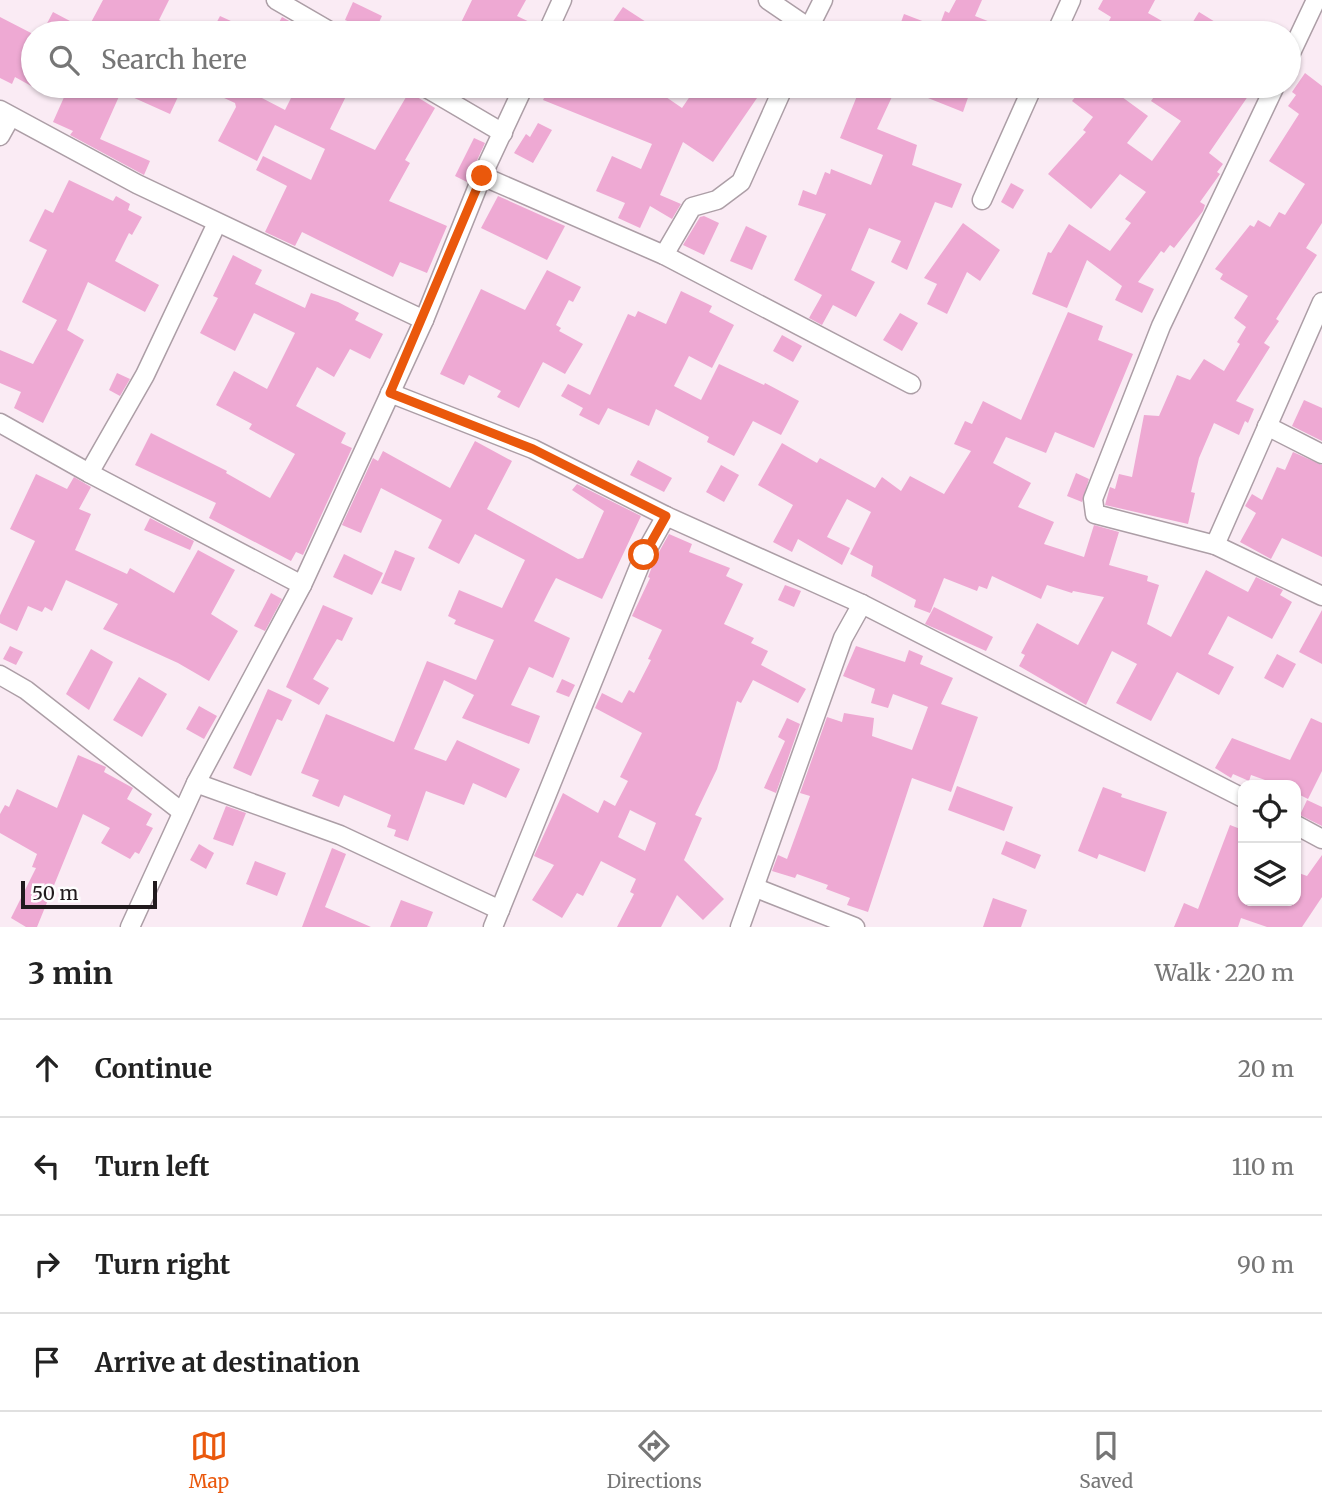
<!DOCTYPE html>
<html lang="en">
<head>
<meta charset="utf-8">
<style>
  body { margin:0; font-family:Merriweather,serif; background:#f6f6f6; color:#222 }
  .controls { position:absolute; right:21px; bottom:21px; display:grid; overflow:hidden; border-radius:14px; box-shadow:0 2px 5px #0004 }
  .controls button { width:63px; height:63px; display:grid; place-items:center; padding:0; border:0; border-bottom:2px solid #e0e0e0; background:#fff; color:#222; font:35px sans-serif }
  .scale { position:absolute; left:21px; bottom:18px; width:136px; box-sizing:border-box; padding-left:7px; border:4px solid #201a1d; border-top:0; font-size:19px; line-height:24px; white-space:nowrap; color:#201a1d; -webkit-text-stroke:5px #fdfdfd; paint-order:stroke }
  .stop { position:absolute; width:21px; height:21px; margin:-16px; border:5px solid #ea580c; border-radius:50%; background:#fff }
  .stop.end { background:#ea580c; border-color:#fff; box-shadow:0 2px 7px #0008 }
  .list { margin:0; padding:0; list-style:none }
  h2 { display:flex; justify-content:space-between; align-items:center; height:91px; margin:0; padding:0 28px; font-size:30px }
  h2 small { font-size:23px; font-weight:400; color:#767676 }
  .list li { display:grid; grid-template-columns:46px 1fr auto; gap:21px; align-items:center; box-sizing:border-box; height:98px; padding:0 28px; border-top:2px solid #e0e0e0 }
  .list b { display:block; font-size:26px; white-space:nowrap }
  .list em { font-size:23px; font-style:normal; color:#767676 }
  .icon { flex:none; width:38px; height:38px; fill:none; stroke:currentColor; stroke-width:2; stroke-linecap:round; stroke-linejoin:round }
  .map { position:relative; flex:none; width:1322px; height:927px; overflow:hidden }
  .search { position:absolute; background:#fff; box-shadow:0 2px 5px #0004; left:21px; right:21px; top:21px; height:77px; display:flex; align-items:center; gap:18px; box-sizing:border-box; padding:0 24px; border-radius:38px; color:#767676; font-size:26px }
  .sheet { height:483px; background:#fff }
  nav { display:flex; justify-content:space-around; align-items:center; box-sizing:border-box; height:98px; border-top:2px solid #e0e0e0; background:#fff; font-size:19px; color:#767676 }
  nav a { display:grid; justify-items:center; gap:4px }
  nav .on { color:#ea580c }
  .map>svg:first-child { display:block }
  .building { fill:#eea9d3; fill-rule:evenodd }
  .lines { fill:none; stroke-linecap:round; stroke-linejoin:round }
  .minor-casing { stroke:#ac9ea6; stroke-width:21 }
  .minor { stroke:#fff; stroke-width:18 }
  .route { stroke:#ea580c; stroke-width:9 }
</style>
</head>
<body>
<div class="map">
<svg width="1322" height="927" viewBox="0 0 1322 927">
  <rect width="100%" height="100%" fill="#faebf4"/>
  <!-- building -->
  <g class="building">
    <polygon points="103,0 169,0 159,20 186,33 42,33 53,12 87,30"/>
    <polygon points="472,0 526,0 517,16 538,26 536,33 456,33"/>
    <polygon points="956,0 982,0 975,16 1018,33 956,33 939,27 945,11 949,13"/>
    <polygon points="1103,0 1155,0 1148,13 1183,33 1103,33 1111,17 1098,9"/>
    <polygon points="353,2 382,16 374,33 345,20"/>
    <polygon points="623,7 663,33 605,33"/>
    <polygon points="1199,12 1233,33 1186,33"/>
    <polygon points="904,14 951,32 951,33 897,33"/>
    <polygon points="220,16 257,33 211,33"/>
    <polygon points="0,17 33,34 33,87 15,77 12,84 0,78"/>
    <polygon points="282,17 311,33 273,33"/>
    <polygon points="1305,73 1322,86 1322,223 1306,248 1317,255 1276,319 1279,321 1264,343 1270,347 1236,401 1254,409 1248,423 1245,421 1239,435 1214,423 1199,458 1191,492 1195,493 1188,524 1105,505 1110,487 1115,489 1119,474 1132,477 1144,415 1159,416 1177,375 1190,380 1204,359 1224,371 1240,344 1237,342 1246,327 1234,318 1248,296 1220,279 1223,274 1215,269 1250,225 1254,227 1258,220 1270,227 1279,212 1285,215 1305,184 1269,161 1299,114 1288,106 1296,95 1292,92"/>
    <polygon points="69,86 183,86 170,114 121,92 100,139 150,161 144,175 70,135 73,131 53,122"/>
    <polygon points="198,86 266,86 260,97 285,110 297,86 351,86 330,129 375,150 409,92 435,108 405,160 410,163 389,201 447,226 427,273 400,262 393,277 302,232 295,246 265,232 287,186 256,170 263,156 311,180 325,149 275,125 257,161 218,141 236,107 235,103"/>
    <polygon points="550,86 650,86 682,108 697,86 739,86 757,98 713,162 683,142 660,195 681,204 672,219 650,206 640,228 618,218 625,203 596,191 612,156 641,169 652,144 543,100"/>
    <polygon points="861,86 897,86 877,129 917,145 912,165 962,184 952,208 935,202 907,270 891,262 901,241 869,228 851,270 875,282 856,317 833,305 822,325 809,318 822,295 794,280 826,214 798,205 803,190 816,195 825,172 830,174 831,169 871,185 883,155 840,138"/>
    <polygon points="898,86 972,86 963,112"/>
    <polygon points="1064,86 1107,86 1148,116 1127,143 1152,161 1181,121 1151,101 1162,86 1255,86 1209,153 1223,164 1217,172 1220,174 1200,202 1205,205 1203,211 1174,248 1170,245 1164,253 1161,251 1138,282 1154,289 1142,313 1115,300 1122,286 1087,260 1067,308 1032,294 1048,252 1051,253 1069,224 1110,251 1131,223 1125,219 1146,192 1120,174 1091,209 1048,174 1086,132 1083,130 1093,117 1072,101 1077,95"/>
    <polygon points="538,123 552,130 533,163 514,153 526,134 530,137"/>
    <polygon points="474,138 485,143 467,182 455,176"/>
    <polygon points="69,180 113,201 116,196 130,204 128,210 142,217 132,235 129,233 115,261 159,285 145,312 88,282 67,330 84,340 43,423 14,408 21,392 0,383 0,350 33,364 57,320 22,302 47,250 29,241 45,209 53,213"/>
    <polygon points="1011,183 1024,190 1013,209 1001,202"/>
    <polygon points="498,196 565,226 547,260 481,228"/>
    <polygon points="704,216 719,223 704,255 683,245 700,217"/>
    <polygon points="963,223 1000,250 980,281 967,272 947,314 927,304 937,284 924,278"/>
    <polygon points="746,226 767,236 752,270 730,261"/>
    <polygon points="233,255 262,270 255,284 305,308 311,293 338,302 359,313 355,320 383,334 370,359 350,349 334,377 317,367 296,406 346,433 341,443 352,448 303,555 296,552 291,561 209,518 216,503 135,465 151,433 227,471 226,473 270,498 295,454 249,429 252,424 216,405 234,371 267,389 295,333 254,313 235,351 200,333 218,298 213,296"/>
    <polygon points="547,270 581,287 573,302 569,300 556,325 561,328 559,331 583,344 565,374 543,362 519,408 497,397 501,391 469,375 464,385 440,374 481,289 525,310"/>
    <polygon points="681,291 712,306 709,312 734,325 712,368 689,356 674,386 701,400 719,364 764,385 765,383 799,401 781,435 753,421 734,456 707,442 709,437 656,409 649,426 608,408 599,425 579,415 583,408 561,396 568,384 590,395 628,314 635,317 638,311 666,324"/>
    <polygon points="1068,312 1103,326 1098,340 1133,354 1094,448 1055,432 1046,453 1006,437 993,463 1031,483 1018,507 1054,522 1044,544 1084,557 1094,525 1119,532 1109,565 1148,576 1147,581 1159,585 1147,624 1171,637 1206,570 1248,592 1256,577 1283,590 1280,595 1292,602 1272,639 1228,616 1208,654 1234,667 1219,695 1177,672 1151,721 1116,703 1137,664 1112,651 1086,705 1019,666 1025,655 1021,653 1037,623 1078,645 1104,597 1073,591 1072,593 1047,585 1041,599 992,576 987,589 979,586 977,591 944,578 930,613 914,607 916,600 871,576 873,566 850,554 871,512 847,499 827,537 850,548 842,565 798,539 792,552 773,542 793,505 758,485 782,443 817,463 820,458 875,488 882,477 901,491 910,476 944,494 971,451 954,444 965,421 972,424 983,401 1021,420"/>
    <polygon points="900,313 918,323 902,351 883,340"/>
    <polygon points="782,335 802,346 793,362 773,351"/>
    <polygon points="117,373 130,379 120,396 109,390"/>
    <polygon points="1304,400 1322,408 1322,441 1292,426"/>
    <polygon points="475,441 512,461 487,509 578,559 583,558 604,511 572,490 577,484 641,516 602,599 556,578 549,591 534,621 570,638 553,678 529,667 511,705 540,716 529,744 462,718 474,695 444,680 414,749 446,761 457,740 520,769 506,798 473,783 464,805 426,791 408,841 394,836 396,830 387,827 391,815 344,795 339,807 312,796 319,780 301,773 326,714 394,742 427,661 476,680 494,640 454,624 456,620 448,616 459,590 502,608 525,560 475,534 459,564 428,548 442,520 381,488 361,533 342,525 373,458 378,461 383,451 450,488"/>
    <polygon points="1293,452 1322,465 1322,557 1282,538 1271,559 1240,542 1256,513 1245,506 1252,494 1262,500 1277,467 1285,470"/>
    <polygon points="638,460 672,478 664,492 630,475"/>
    <polygon points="721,465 739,475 724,502 706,492"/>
    <polygon points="1076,473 1089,479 1082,502 1067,496"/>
    <polygon points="36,474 67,489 74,477 91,487 79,509 91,514 75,550 127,574 130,568 174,593 198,550 235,570 211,614 238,631 209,681 178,663 103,629 118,604 66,580 52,611 45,607 42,612 28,606 17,631 0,623 0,615 35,541 10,529"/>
    <polygon points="150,518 194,541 190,550 144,530"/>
    <path d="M 669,534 L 692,544 L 689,552 L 730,568 L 726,576 L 743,584 L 724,624 L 754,638 L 751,643 L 768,651 L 761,665 L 806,689 L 798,703 L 753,680 L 741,703 L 737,701 L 717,769 L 695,815 L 702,818 L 684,860 L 724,899 L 703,920 L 677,895 L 661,927 L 617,927 L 634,894 L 630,892 L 636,879 L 601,861 L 583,896 L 577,893 L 562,918 L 532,900 L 554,865 L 534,856 L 563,793 L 598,813 L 604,800 L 615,806 L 628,781 L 620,777 L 642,733 L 595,708 L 602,693 L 622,703 L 629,690 L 634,693 L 651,660 L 648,659 L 662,630 L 632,616 L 650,578 L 648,577 L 655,559 ZM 630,810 L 656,823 L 645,851 L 618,837 Z"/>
    <polygon points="395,550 415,558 401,591 381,583"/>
    <polygon points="344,554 383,573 372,595 333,577"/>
    <polygon points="785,585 801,591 794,607 778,600"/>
    <polygon points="271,593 282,599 265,631 254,626"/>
    <polygon points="323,605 353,618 342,641 337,639 313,679 329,688 319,705 286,687"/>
    <polygon points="934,607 993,637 986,651 925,624"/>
    <polygon points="1322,610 1322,664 1299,652"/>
    <polygon points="10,646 23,652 16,665 3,659"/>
    <polygon points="856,646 905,662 909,650 923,656 920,664 953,678 941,704 978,717 951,792 912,778 868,912 847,905 850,898 826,889 828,885 797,874 795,878 772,871 778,855 787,859 810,796 800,793 827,717 842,722 844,713 874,718 872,736 912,750 928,707 893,694 888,708 871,703 875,689 843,676"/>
    <polygon points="91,649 113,662 89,710 66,694"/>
    <polygon points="1277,654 1296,664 1283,688 1264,678"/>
    <polygon points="139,677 167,694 142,737 113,720"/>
    <polygon points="562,679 575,685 569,697 556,692"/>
    <polygon points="268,689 292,700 282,721 277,719 251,776 233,768"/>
    <polygon points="199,706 217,716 204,739 186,729"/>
    <polygon points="787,718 800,724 776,793 764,788 785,741 778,737"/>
    <polygon points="1311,718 1322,723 1322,771 1308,799 1296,793 1296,785 1279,785 1251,775 1249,781 1233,774 1231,778 1215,768 1232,738 1290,760"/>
    <polygon points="78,755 106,767 104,772 133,788 127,799 152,814 146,825 153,828 139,854 135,852 130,859 101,843 110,828 83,814 37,927 26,927 11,918 36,868 32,867 37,854 0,833 0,814 5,805 9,807 17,789 57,808"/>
    <polygon points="957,786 1013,807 1004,831 948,810"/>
    <polygon points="1103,787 1122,794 1121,797 1167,812 1145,872 1099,854 1097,859 1078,851"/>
    <polygon points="1307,800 1322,807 1322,826 1300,815"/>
    <polygon points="226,806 246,813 233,846 213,839"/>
    <polygon points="1230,825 1243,830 1243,901 1296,901 1296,872 1307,876 1322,855 1322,897 1302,927 1267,927 1241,918 1238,927 1174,927 1184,903 1198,909"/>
    <polygon points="1006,841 1041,855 1035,869 1001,854"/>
    <polygon points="199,844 214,853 206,869 190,860"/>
    <polygon points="332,848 346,854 325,907 371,927 302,927"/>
    <polygon points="255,861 286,873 277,896 246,884"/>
    <polygon points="993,898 1027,910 1021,927 983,927"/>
    <polygon points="401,900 433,912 427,927 390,927"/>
  </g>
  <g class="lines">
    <defs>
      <g id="minor">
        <polyline points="276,0 333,33"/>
        <polyline points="768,0 809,28 823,0"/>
        <polyline points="547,33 562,0"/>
        <polyline points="1056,33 1071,0"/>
        <polyline points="1289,57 1316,0"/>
        <polyline points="423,86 503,133"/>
        <polyline points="1275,86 1161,326 1093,499 1095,514 1215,545 1322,596"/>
        <polyline points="0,110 137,184 424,320"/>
        <polyline points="0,136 10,118"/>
        <polyline points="482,176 664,255 911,384"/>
        <polyline points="982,200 1033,86"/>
        <polyline points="664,255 692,207 717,200 741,182 784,86"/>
        <polyline points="390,393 533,449 666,516 862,604 1243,798"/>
        <polyline points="0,423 89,473 302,585"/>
        <polyline points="1267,426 1322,454"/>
        <polyline points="89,473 145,375 217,223"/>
        <polyline points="1215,545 1322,302"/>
        <polyline points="0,675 26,690 182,812"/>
        <polyline points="196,783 340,835 500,910"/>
        <polyline points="1296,825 1322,839"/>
        <polyline points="756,888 855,927"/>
        <polyline points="130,927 196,783 302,585 424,320 482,176 524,86"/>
        <polyline points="493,927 644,555 666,516"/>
        <polyline points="740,927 843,638 862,604"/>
      </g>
    </defs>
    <!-- minor casing -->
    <use href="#minor" class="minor-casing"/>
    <!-- minor -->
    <use href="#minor" class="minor"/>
  </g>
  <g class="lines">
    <!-- route -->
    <polyline class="route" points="482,176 390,393 533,449 666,516 644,555"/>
  </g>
</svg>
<div class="controls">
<button><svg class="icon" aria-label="locate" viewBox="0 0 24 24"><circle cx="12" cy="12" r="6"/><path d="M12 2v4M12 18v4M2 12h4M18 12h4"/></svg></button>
<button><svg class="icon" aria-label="layers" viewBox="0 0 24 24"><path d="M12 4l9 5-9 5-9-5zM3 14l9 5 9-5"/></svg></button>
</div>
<div class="scale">50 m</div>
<div class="stop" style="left:644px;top:555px"></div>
<div class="stop end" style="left:482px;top:176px"></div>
<div class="search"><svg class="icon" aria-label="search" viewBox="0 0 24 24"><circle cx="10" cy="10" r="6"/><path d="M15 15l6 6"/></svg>Search here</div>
</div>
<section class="sheet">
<h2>3 min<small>Walk · 220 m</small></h2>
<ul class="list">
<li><svg class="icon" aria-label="ahead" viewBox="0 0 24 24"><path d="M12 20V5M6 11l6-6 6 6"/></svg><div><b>Continue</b></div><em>20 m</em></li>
<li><svg class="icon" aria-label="left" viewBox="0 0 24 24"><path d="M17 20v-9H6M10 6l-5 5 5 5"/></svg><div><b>Turn left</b></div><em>110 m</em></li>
<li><svg class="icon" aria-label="right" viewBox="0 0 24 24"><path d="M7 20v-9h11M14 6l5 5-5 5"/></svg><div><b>Turn right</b></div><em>90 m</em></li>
<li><svg class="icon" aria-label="arrive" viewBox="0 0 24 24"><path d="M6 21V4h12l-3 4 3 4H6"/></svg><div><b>Arrive at destination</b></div></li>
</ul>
</section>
<nav>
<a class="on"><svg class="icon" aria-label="map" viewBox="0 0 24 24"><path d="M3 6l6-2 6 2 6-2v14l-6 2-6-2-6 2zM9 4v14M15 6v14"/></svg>Map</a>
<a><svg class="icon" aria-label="directions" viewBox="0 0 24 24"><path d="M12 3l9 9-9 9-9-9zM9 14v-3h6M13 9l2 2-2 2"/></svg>Directions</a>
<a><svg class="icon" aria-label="saved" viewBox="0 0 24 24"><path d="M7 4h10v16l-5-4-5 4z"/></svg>Saved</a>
</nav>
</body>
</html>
